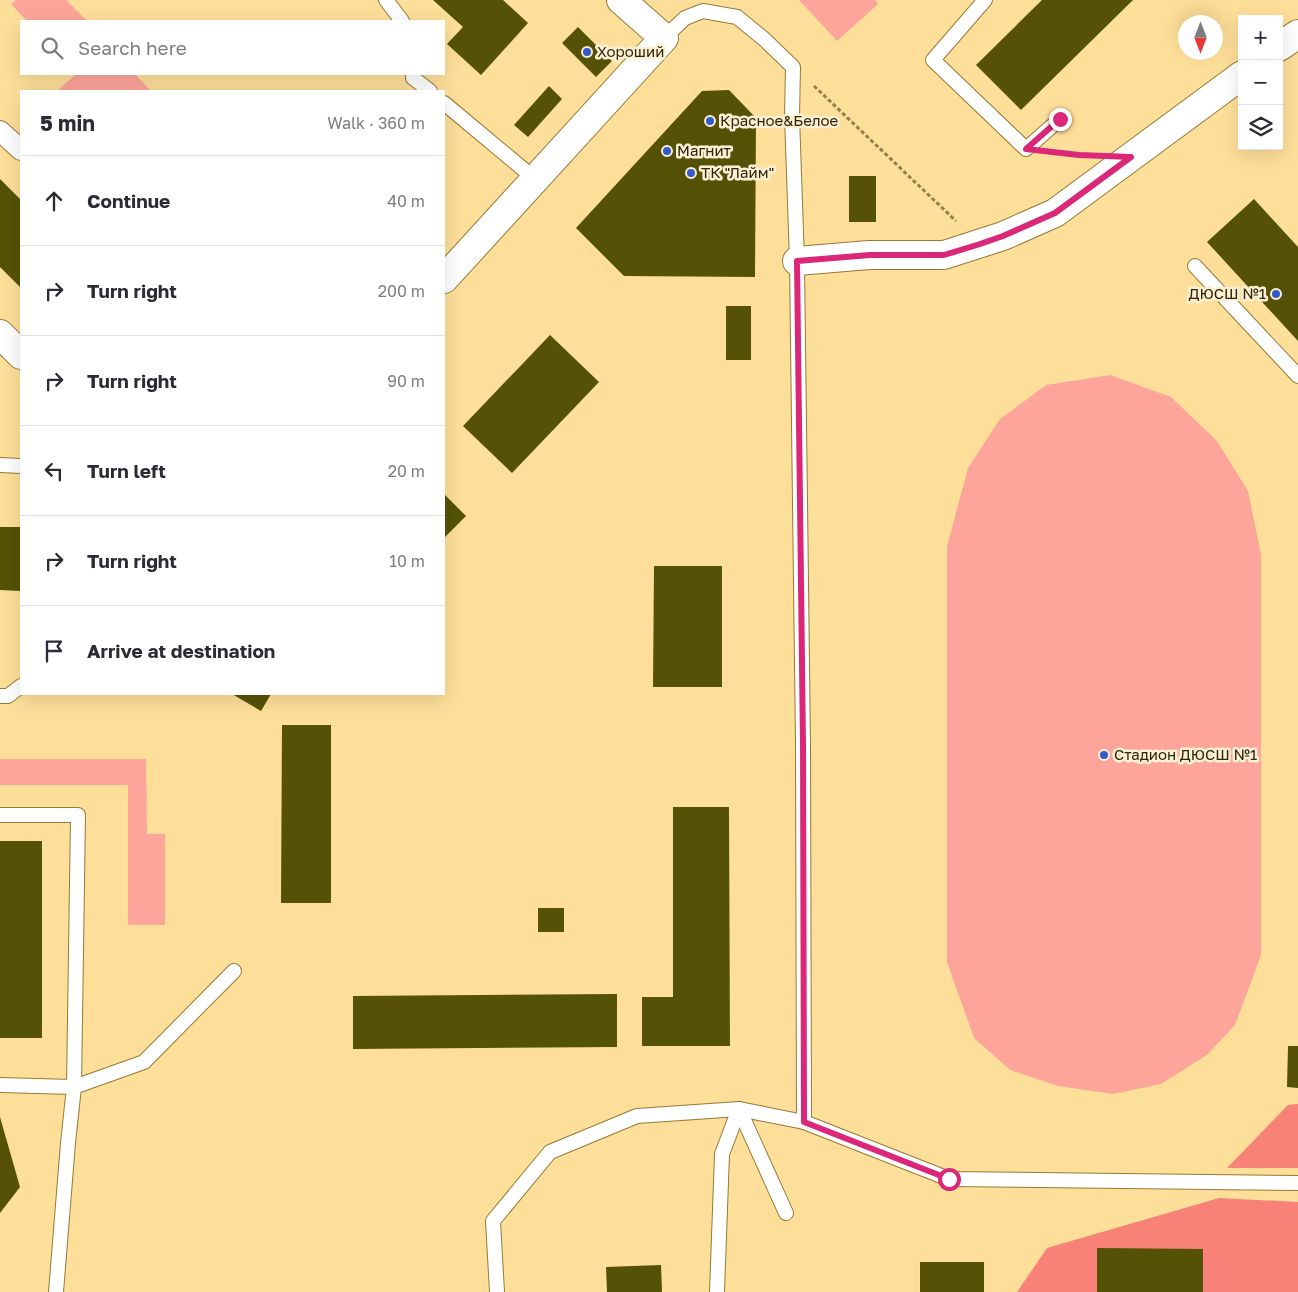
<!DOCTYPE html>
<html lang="en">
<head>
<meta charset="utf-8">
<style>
  body { margin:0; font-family:"Golos Text",sans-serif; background:#f2f2f3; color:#2b2b33 }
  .controls { position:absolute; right:15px; top:15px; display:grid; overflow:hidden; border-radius:0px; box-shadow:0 5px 20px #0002 }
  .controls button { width:45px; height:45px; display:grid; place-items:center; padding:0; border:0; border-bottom:1px solid #e1e1e2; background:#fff; color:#2b2b33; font:25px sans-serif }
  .compass { position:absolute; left:1178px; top:15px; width:45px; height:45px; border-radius:50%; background:#fff; box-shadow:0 5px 20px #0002; rotate:180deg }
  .stop { position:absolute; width:15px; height:15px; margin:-11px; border:4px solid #db2777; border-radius:50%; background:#fff }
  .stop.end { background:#db2777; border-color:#fff; box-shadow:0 1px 5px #0008 }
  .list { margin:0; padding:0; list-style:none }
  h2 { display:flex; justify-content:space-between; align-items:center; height:65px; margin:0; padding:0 20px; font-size:21px }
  h2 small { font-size:16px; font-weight:400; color:#7c7c81 }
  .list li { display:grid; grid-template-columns:32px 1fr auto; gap:15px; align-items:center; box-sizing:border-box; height:90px; padding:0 20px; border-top:1px solid #e1e1e2 }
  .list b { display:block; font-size:19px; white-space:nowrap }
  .list em { font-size:16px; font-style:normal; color:#7c7c81 }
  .icon { flex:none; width:28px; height:28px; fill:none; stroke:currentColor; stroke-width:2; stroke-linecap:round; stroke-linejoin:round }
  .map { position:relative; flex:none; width:1298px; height:1292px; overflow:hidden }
  .search { position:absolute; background:#fff; box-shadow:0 5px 20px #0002; left:20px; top:20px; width:425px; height:55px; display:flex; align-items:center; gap:12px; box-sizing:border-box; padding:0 18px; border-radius:0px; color:#7c7c81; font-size:19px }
  .panel { position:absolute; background:#fff; box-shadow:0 5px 20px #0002; left:20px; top:90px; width:425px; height:605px; border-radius:0px }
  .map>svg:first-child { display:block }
  .green { fill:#fda59b }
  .forest { fill:#f88278 }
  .building { fill:#555208 }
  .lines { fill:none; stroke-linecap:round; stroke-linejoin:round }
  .service-casing { stroke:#967934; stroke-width:16 }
  .pedestrian-casing { stroke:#967934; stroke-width:22 }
  .minor-casing { stroke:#967934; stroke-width:30 }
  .path { stroke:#947f4d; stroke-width:3; stroke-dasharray:4 2.5; stroke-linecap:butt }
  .service { stroke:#fff; stroke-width:14 }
  .pedestrian { stroke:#fff; stroke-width:20 }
  .minor { stroke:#fff; stroke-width:28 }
  .route { stroke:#db2777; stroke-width:6 }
  .poi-dot { fill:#3459ca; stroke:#fbefd4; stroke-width:2 }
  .labels { text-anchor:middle; stroke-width:5; stroke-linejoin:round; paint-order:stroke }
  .poi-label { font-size:15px; fill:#312507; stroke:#fbefd4; text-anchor:start }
</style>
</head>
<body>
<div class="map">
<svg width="1298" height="1292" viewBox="0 0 1298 1292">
  <rect width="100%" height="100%" fill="#fedf99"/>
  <!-- green -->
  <g class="green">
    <polygon points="16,0 66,0 87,21 27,21 11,4"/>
    <polygon points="799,0 875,0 878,4 837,41"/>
    <polygon points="76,74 135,74 151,91 57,91"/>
    <polygon points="1110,375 1171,397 1217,441 1248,491 1261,555 1261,955 1235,1025 1207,1055 1161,1084 1113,1094 1058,1086 1010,1070 974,1038 947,962 947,546 968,468 1000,419 1046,385"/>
    <polygon points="0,759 146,759 147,834 165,834 165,925 128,925 128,785 0,785"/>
  </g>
  <!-- forest -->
  <g class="forest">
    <polygon points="1298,1104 1298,1168 1227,1168 1288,1105"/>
    <polygon points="1219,1198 1298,1202 1298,1292 1017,1292 1047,1248"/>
  </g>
  <!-- building -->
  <g class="building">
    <polygon points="433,0 503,0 528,23 481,75 447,44 463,27"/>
    <polygon points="1042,0 1133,0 1021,110 976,65"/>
    <polygon points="578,27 612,61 596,77 562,43"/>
    <polygon points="549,86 562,99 528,137 514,125"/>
    <polygon points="729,90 756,118 755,277 624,276 576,228 702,91"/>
    <rect x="849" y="176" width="27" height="46"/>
    <polygon points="0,179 21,200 21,288 0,267"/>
    <polygon points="1254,199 1298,247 1298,341 1207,242"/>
    <rect x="726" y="306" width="25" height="54"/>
    <polygon points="550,335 599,382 512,473 463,426"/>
    <polygon points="444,494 466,516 444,538"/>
    <polygon points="0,527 21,527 21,591 0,590"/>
    <polygon points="654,566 722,566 722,687 653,687"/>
    <polygon points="232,694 271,694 261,711"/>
    <polygon points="282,725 331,725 331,903 281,903"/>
    <polygon points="673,807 729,807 730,1046 642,1046 642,997 673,997"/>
    <rect x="0" y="841" width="42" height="197"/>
    <rect x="538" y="908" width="26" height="24"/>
    <polygon points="617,994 617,1047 353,1049 353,996"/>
    <polygon points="1288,1046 1298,1046 1298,1088 1287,1087"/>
    <polygon points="0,1117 20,1187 0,1213"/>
    <polygon points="1097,1248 1203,1249 1203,1292 1097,1292"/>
    <rect x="920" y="1262" width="64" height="30"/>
    <polygon points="661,1265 662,1292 607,1292 606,1267"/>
  </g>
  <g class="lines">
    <defs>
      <g id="service">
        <polyline points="386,0 402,21"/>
        <polyline points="985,0 933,60 1026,149 1060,119"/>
        <polyline points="664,38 685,18 703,11 737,17 764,39 793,67 792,116 797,261 803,744 804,1122"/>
        <polyline points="413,74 413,78 430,91"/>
        <polyline points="444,103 535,179"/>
        <polyline points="1195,266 1298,376"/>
        <polyline points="0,465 21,466"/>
        <polyline points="0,696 8,696 21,686"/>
        <polyline points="0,815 78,815 74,1087 144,1062 234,971"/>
        <polyline points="0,1085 74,1087 68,1143 56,1292"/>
        <polyline points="739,1109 786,1213"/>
        <polyline points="497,1292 493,1221 550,1152 637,1116 739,1109 804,1122 949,1179 1298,1183"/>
        <polyline points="717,1292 722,1154 739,1109"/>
      </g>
      <polyline id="pedestrian" points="0,131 21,150"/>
      <g id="minor">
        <polyline points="1279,47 1298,34"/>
        <polyline points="797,261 869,255 944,255 1003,236 1055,213 1242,75"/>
        <polyline points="444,279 664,38 621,0"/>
        <polyline points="0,334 21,355"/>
      </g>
    </defs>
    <!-- service casing -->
    <use href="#service" class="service-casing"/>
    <!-- pedestrian casing -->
    <use href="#pedestrian" class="pedestrian-casing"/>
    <!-- minor casing -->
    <use href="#minor" class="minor-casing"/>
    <!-- path -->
    <g class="path">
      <polyline points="814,86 956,221"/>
      <polyline points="1054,152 1085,155"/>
    </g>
    <!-- service -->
    <use href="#service" class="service"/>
    <!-- pedestrian -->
    <use href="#pedestrian" class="pedestrian"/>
    <!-- minor -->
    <use href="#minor" class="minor"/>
  </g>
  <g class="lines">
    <!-- route -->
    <polyline class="route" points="949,1179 804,1122 803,744 797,261 870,255 944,255 980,244 1003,236 1055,213 1131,157 1079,155 1026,149 1060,119"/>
  </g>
  <!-- markers -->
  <g class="poi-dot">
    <circle cx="587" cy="52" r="5"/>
    <circle cx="710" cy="121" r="5"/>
    <circle cx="667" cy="151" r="5"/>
    <circle cx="691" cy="173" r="5"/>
    <circle cx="1276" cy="294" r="5"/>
    <circle cx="1104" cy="755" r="5"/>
  </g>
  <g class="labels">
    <!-- poi labels -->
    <g class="poi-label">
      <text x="597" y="57">Хороший</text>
      <text x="720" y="126">Красное&amp;Белое</text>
      <text x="677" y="156">Магнит</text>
      <text x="701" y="178">ТК "Лайм"</text>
      <text x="1266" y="299" text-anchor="end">ДЮСШ №1</text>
      <text x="1114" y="760">Стадион ДЮСШ №1</text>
    </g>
  </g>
</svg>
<div class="controls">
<button>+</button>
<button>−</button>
<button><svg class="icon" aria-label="layers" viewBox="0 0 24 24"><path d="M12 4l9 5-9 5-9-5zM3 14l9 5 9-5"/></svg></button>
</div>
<svg class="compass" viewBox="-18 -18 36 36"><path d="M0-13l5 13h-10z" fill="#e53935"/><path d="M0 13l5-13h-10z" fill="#7c7c81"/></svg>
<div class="stop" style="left:949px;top:1179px"></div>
<div class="stop end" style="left:1060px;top:119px"></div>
<div class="search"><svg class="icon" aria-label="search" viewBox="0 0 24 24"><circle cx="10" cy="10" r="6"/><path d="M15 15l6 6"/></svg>Search here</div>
<section class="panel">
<h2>5 min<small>Walk · 360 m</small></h2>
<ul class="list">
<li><svg class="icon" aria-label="ahead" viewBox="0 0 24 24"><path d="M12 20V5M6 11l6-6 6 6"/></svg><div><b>Continue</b></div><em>40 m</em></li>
<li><svg class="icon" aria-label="right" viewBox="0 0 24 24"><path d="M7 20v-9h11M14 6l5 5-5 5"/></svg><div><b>Turn right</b></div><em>200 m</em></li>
<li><svg class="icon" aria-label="right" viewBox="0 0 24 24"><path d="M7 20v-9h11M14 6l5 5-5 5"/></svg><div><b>Turn right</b></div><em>90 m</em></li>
<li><svg class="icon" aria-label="left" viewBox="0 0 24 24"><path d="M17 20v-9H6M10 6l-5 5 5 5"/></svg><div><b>Turn left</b></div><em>20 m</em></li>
<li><svg class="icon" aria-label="right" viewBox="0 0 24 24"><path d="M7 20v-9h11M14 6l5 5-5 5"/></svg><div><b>Turn right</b></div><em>10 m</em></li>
<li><svg class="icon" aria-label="arrive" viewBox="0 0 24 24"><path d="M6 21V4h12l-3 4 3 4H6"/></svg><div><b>Arrive at destination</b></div></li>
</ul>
</section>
</div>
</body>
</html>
